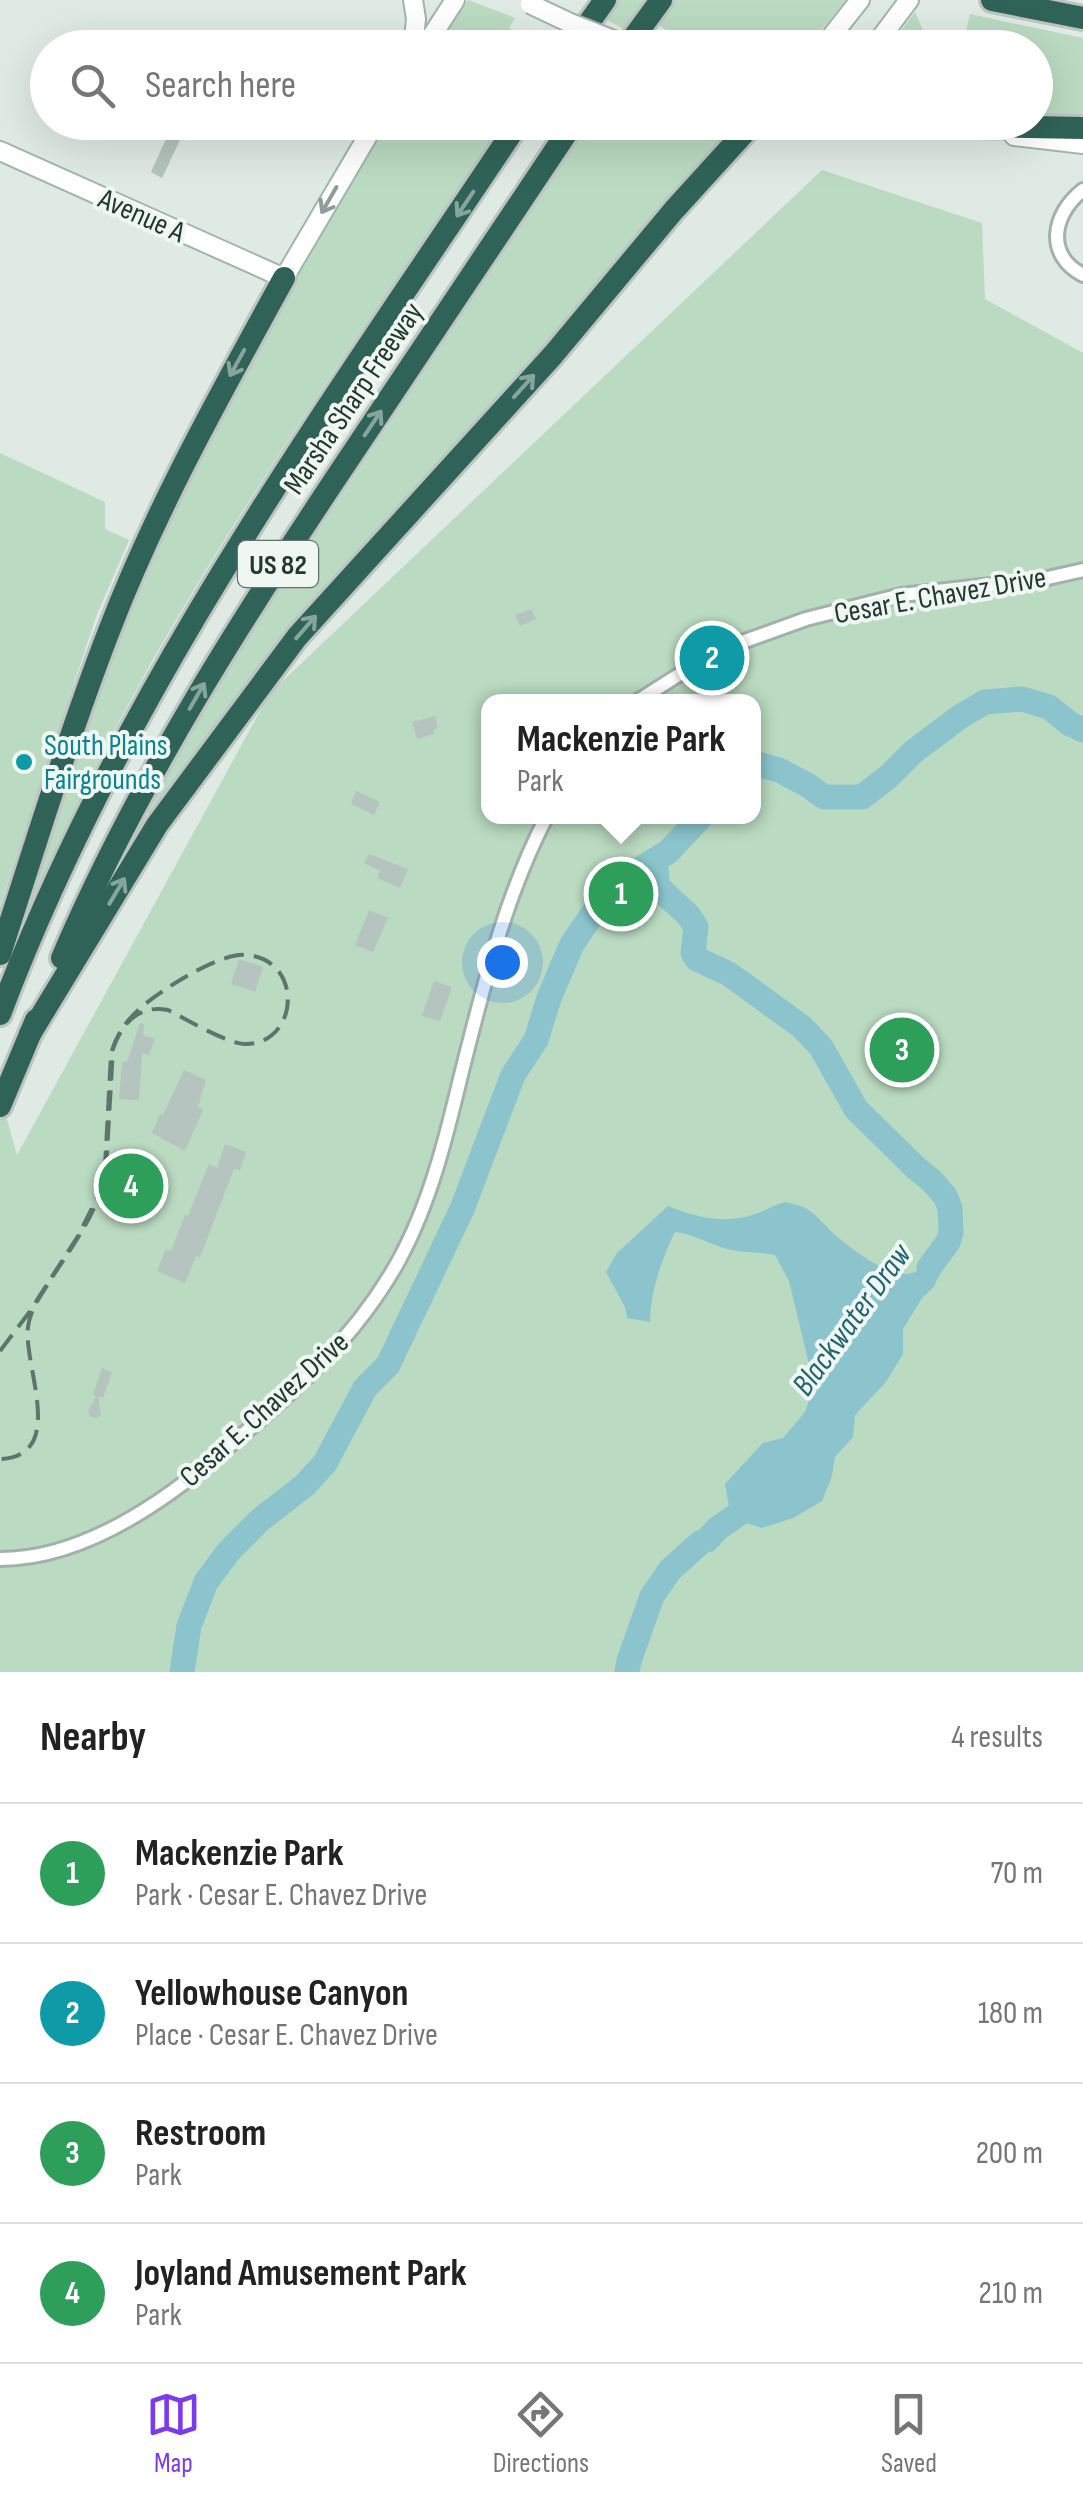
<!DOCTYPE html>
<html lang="en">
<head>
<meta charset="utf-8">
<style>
  body { margin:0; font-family:"Sofia Sans Condensed",sans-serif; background:#f2f2f2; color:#222 }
  .you { position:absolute; left:502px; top:962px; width:35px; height:35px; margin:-25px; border:8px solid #fff; border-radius:50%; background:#1a73e8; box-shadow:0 0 0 15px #1a73e833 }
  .badge { display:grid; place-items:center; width:65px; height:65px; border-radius:50%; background:#7c3aed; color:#fff; font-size:32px; font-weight:700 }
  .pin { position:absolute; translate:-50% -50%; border:5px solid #fff; box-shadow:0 2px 10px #0006 }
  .popup { position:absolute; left:481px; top:694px; width:280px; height:130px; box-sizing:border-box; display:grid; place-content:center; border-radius:20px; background:#fff; filter:drop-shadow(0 2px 8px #0005); font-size:32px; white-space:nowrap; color:#767676 }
  .popup b { font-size:38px; color:#222 }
  .popup::after { content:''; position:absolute; left:50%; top:100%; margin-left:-20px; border:20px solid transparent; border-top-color:#fff }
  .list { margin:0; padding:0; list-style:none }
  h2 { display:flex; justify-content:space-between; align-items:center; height:130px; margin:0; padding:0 40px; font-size:42px }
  h2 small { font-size:32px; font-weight:400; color:#767676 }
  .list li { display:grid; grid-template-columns:65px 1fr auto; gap:30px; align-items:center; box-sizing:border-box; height:140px; padding:0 40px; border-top:2px solid #e0e0e0 }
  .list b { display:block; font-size:38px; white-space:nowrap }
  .list p { margin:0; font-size:32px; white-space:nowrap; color:#767676 }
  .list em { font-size:32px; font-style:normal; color:#767676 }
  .icon { flex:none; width:55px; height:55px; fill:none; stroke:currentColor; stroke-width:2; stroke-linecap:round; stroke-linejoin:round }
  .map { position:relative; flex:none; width:1083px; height:1672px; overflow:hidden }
  .search { position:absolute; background:#fff; box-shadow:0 10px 40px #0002; left:30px; right:30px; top:30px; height:110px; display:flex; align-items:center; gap:25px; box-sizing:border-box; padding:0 35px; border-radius:55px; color:#767676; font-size:38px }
  .sheet { height:690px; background:#fff }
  nav { display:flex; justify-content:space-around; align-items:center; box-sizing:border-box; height:140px; border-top:2px solid #e0e0e0; background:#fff; font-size:28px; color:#767676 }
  nav a { display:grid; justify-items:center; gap:5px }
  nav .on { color:#7c3aed }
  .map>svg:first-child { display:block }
  .green { fill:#badac1; fill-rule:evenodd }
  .water { fill:#8bc4cc }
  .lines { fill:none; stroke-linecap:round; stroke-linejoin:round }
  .river { stroke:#8bc4cc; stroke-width:25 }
  .building { fill:#b5c4be }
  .minor-casing { stroke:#a3b1ac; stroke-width:18 }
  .secondary-casing { stroke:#a0b5ac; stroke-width:22 }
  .motorway-casing { stroke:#bdc4c2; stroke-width:28 }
  .minor { stroke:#fff; stroke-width:12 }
  .secondary { stroke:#fff; stroke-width:18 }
  .motorway { stroke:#306357; stroke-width:22 }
  .rail { stroke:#5c756d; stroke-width:4; stroke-dasharray:20 10; stroke-linecap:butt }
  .secondary-bridge-casing { stroke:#a0b5ac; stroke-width:22; stroke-linecap:butt }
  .secondary-bridge { stroke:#fff; stroke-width:18 }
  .oneway { stroke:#909c98 }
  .oneway2 { stroke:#86a69d }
  .culture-dot { fill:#0f9aa8; stroke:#f0f7f3; stroke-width:4 }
  .labels { text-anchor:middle; stroke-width:8; stroke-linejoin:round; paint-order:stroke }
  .shield { fill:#f0f7f3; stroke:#60726c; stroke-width:2.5 }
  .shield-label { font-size:28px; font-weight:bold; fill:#223932 }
  .street-label { font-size:30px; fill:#223932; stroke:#f0f7f3 }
  .culture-label { font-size:30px; fill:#0d838f; stroke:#f0f7f3; text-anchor:start }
  .water-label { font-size:32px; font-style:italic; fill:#206571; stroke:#f0f7f3 }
</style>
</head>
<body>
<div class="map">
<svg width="1083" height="1672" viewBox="0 0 1083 1672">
  <rect width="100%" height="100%" fill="#e0eae5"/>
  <!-- green -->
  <g class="green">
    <polygon points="468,0 515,18 509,28 544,47 435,48"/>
    <polygon points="617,0 646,0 624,29 603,18"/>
    <polygon points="675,0 846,0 807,47 690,47 657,24"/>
    <polygon points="915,12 924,33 939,47 889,47"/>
    <polygon points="970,14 1083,38 1083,125 1036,122 1036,48 962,48"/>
    <path d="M 388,122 L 503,123 C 390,290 272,456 170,630 C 120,715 76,804 35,893 L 30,891 L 109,663 L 176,509 L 270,325 L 320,236 Z"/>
    <polygon points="590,123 736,123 615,259 551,338 441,462 153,816 147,812 202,712 265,610"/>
    <path d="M 822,170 L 982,223 L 985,299 L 1083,353 L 1083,1672 L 0,1672 L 0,1095 L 17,1155 L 270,693 ZM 488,702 L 754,702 L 754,816 L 488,816 Z"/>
    <polygon points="0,453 105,502 105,529 129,540 96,617 0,906"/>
  </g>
  <!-- water -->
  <path class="water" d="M 785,1202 C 792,1204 800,1205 807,1209 C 819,1217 826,1227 836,1236 C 852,1249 891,1280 912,1273 C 927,1268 935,1252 948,1242 L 950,1249 L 934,1287 L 922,1298 L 903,1329 L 903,1354 L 886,1382 L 855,1415 L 853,1437 L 835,1457 L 832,1476 L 822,1501 L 793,1518 L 762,1528 L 731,1518 L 725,1484 L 763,1443 L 783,1438 L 805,1412 L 814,1385 L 789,1281 L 775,1255 C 761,1252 746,1253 732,1250 C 711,1246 695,1234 675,1232 C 662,1258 650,1293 650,1322 L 627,1318 L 625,1307 L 606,1272 L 617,1253 L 668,1206 C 696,1217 724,1225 755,1214 C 765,1211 773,1205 785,1202 Z"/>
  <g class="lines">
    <!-- river -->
    <g class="river">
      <polyline points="754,763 779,770 809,786 824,797 862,797 888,777 913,752 961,716 985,702 1022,699 1049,707 1070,724 1083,730"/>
      <polyline points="649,864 656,868 657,884 661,890 689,916 696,927 693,953 697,959 729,974 802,1027 821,1047 856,1109 916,1168 932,1181 945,1196 950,1208 951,1233 948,1242 929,1268"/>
      <polyline points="707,1540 717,1529 757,1501"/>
      <polyline points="182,1672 189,1626 206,1582 229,1551 260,1520 305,1485 325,1463 365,1388 388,1365 462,1209 513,1075 536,1040 549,998 572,944 598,906 637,871 668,852 702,816"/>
      <polyline points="627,1672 629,1661 652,1596 670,1570 700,1543"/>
    </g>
  </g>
  <!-- building -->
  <g class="building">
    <polygon points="169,132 181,138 162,178 151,172"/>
    <polygon points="531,609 536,619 520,626 515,615"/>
    <polygon points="435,716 438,728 433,730 434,734 417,739 412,722"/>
    <polygon points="356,791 380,802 374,815 351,804"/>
    <polygon points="369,854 408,869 400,888 377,878 380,871 364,863"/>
    <polygon points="369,910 388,918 373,952 355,945"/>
    <polygon points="239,959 263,967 255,992 231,984"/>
    <polygon points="434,981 452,987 440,1021 422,1016"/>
    <polygon points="140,1023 144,1024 143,1035 155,1039 149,1055 142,1053 139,1100 119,1099 122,1062 127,1062"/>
    <polygon points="184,1070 206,1080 198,1107 203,1110 185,1151 152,1133 160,1114 163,1115"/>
    <polygon points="225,1144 246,1152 240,1170 234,1169 200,1257 196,1256 185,1283 157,1271 166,1249 171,1251 185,1215 188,1216 209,1164 217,1168"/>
    <polygon points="102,1368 112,1372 103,1398 98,1396 101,1415 95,1418 91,1417 88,1411 96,1396 93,1395"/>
  </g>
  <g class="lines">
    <defs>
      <g id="minor">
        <path d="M 1083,190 C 1052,214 1045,255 1083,275"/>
        <polyline points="636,702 702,660 731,646 806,619 901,595 991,585 1021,584 1083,570"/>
        <path d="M 0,1559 C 78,1559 157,1507 215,1458 C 287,1397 352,1345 399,1260 C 430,1203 446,1138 461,1075 C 483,988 505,896 547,816"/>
      </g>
      <g id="secondary">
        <polyline points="413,0 416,19 413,48"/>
        <polyline points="424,48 455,0"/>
        <polyline points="822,48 860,0"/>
        <polyline points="873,48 909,0"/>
        <polyline points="1014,136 1083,144"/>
        <polyline points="0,151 284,278 376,122"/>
      </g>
      <g id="motorway">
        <polyline points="992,0 1083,18"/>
        <polyline points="571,48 605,0"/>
        <polyline points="626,48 661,0"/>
        <polyline points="912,125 1083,128"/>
        <path d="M 0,954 C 35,846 68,737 109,631 C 156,508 221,393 284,278"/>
        <path d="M 62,958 C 140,776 248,609 358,445 C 430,337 502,230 574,122"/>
        <path d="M 0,1014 C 123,688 327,410 519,122"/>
        <polyline points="30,1034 157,825 297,637 553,355 674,210 754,122"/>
        <polyline points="0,1106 36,1020"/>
      </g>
    </defs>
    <!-- minor casing -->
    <use href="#minor" class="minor-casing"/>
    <!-- secondary casing -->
    <use href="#secondary" class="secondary-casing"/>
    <!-- motorway casing -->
    <use href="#motorway" class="motorway-casing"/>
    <!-- minor -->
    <use href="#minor" class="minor"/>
    <!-- secondary -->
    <use href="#secondary" class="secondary"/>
    <!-- motorway -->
    <use href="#motorway" class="motorway"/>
    <!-- rail -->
    <path class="rail" d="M 0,1351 L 28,1314 L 78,1236 L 100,1192 L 105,1167 L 111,1054 C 119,1022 143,1004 169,987 C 187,975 225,953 246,955 C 305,959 299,1046 244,1044 C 226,1043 186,1019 168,1010 C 139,1004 121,1024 113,1049 L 106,1169 C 100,1210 73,1245 51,1279 C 42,1294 30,1309 28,1327 C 23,1366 68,1456 0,1459"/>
    <defs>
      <polyline id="secondary-bridge" points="530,4 568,22 634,48"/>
    </defs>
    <!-- secondary-bridge casing -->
    <use href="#secondary-bridge" class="secondary-bridge-casing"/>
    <!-- secondary-bridge -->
    <use href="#secondary-bridge" class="secondary-bridge"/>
  </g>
  <!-- one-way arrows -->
  <defs><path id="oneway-shaft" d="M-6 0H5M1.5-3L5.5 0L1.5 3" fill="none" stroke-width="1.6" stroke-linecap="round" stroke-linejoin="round" transform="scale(2.5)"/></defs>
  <use class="oneway" href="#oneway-shaft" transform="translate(329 200) rotate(120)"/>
  <g class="oneway2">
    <use href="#oneway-shaft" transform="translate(465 204) rotate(124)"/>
    <use href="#oneway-shaft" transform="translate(237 363) rotate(119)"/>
    <use href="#oneway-shaft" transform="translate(524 386) rotate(-48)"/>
    <use href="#oneway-shaft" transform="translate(373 423) rotate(-56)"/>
    <use href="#oneway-shaft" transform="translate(306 627) rotate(-49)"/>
    <use href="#oneway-shaft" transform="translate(197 696) rotate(-60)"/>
    <use href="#oneway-shaft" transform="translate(117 891) rotate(-59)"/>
  </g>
  <!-- markers -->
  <circle class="culture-dot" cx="24" cy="762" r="10"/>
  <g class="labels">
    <!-- shield labels -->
    <rect class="shield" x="238" y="541" width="80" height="46" rx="8"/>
    <g class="shield-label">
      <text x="278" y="574">US 82</text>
    </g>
    <!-- street labels -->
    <g class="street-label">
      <text transform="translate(142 215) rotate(24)" y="10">Avenue A</text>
      <text transform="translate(353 398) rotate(-56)" y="10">Marsha Sharp Freeway</text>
      <text transform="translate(940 595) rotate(-10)" y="10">Cesar E. Chavez Drive</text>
      <text transform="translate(264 1409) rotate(-42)" y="10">Cesar E. Chavez Drive</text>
    </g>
    <!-- culture labels -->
    <g class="culture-label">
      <text x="44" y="755">South Plains<tspan x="44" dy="34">Fairgrounds</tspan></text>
    </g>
    <!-- water labels -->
    <g class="water-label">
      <text transform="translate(851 1319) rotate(-54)" y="11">Blackwater Draw</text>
    </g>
  </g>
</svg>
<div class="you"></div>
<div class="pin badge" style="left:621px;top:894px;background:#2e9e5b">1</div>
<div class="popup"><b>Mackenzie Park</b>Park</div>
<div class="pin badge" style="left:712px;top:658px;background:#0f9aa8">2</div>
<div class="pin badge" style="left:902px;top:1050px;background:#2e9e5b">3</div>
<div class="pin badge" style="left:131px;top:1186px;background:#2e9e5b">4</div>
<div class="search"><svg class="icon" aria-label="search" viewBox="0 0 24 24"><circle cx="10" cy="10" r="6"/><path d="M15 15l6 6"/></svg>Search here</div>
</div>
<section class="sheet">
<h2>Nearby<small>4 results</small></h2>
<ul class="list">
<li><span class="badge" style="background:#2e9e5b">1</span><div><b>Mackenzie Park</b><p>Park · Cesar E. Chavez Drive</p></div><em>70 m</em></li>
<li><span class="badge" style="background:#0f9aa8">2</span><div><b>Yellowhouse Canyon</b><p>Place · Cesar E. Chavez Drive</p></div><em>180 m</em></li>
<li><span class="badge" style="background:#2e9e5b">3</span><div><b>Restroom</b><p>Park</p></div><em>200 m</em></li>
<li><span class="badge" style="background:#2e9e5b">4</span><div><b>Joyland Amusement Park</b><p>Park</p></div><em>210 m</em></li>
</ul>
</section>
<nav>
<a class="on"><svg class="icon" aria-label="map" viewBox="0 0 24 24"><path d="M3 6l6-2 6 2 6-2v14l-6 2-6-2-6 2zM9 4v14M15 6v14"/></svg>Map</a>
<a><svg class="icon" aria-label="directions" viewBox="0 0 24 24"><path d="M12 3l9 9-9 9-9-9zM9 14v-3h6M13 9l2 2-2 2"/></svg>Directions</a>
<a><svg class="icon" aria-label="saved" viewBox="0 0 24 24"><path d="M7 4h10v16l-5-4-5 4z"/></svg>Saved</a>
</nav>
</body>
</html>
